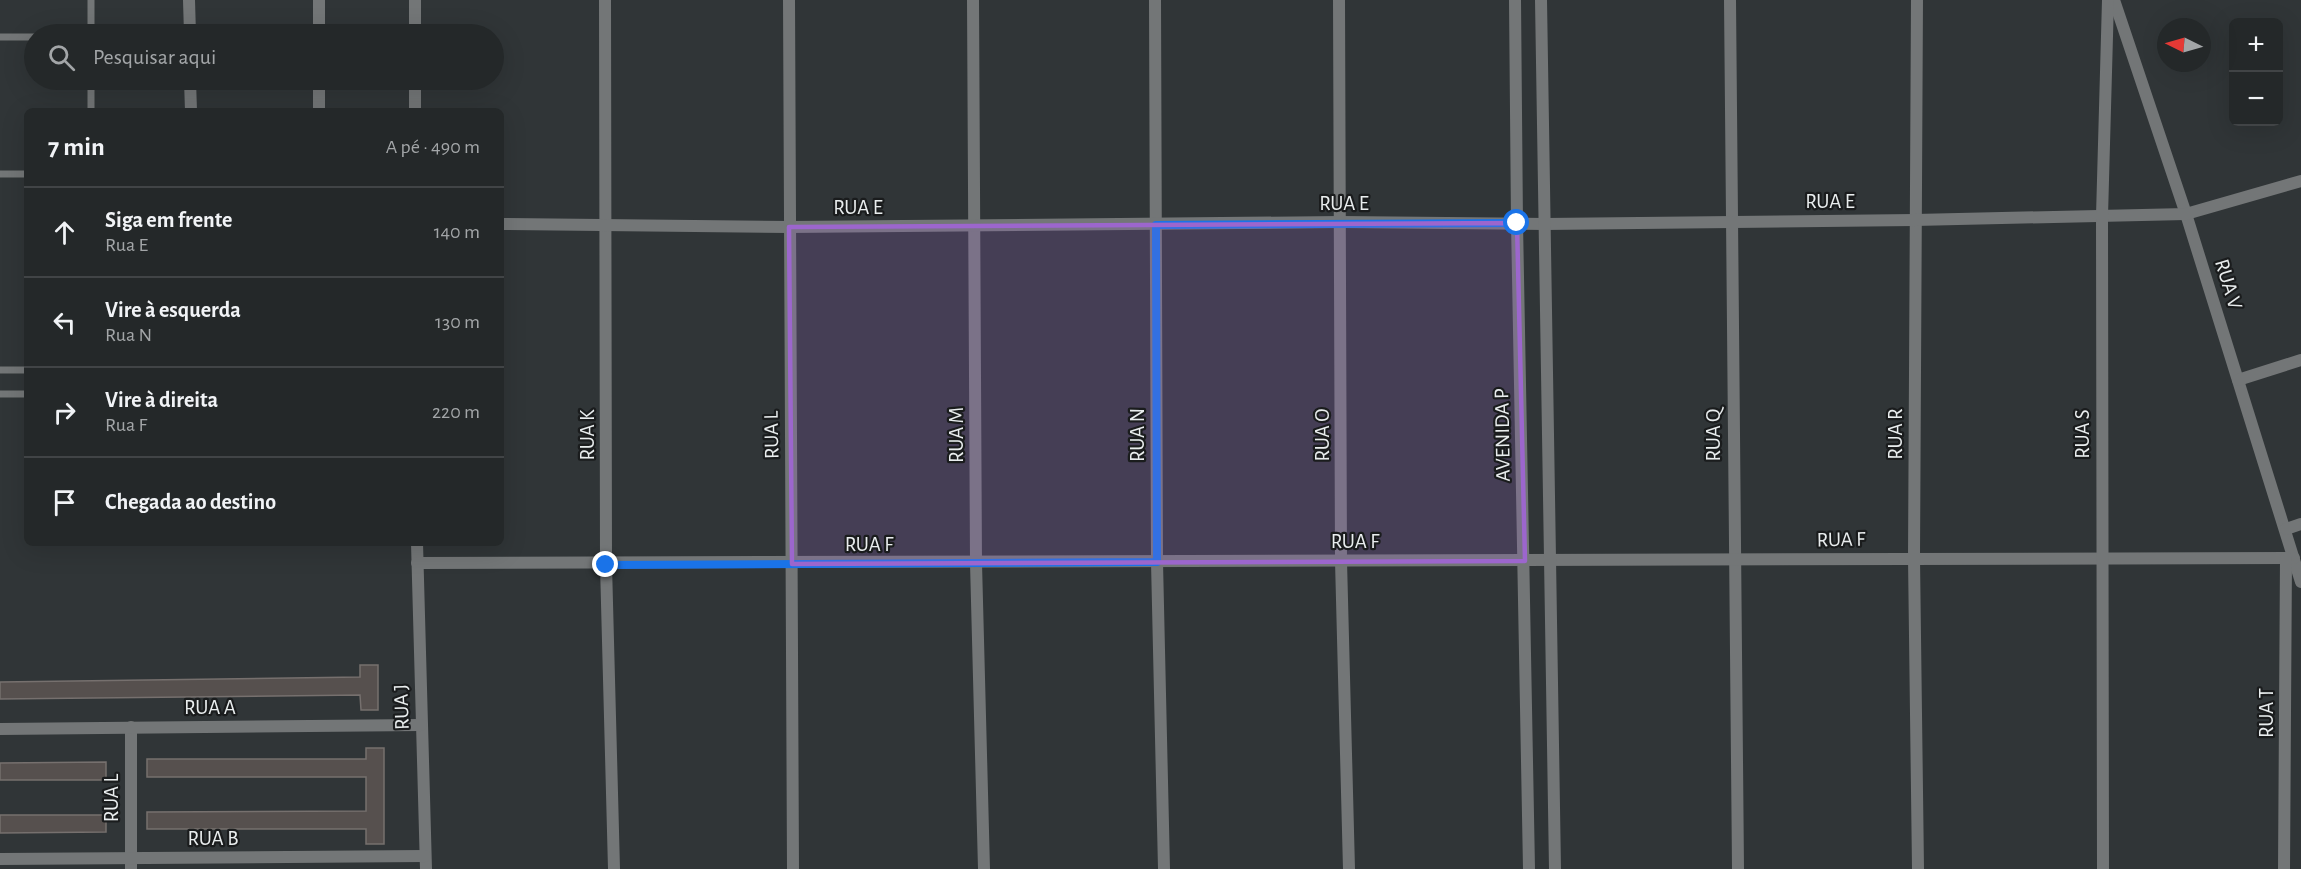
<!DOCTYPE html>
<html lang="pt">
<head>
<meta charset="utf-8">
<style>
  body { margin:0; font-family:"Alegreya Sans",sans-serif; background:#2c3031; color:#f1f3f6 }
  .controls { position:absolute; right:18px; top:18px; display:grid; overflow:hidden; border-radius:9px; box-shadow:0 6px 24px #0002 }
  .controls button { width:54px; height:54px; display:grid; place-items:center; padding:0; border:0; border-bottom:2px solid #414446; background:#242829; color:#f1f3f6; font:30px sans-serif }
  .compass { position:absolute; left:2157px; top:18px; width:54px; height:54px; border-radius:50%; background:#242829; box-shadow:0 6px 24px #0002; rotate:275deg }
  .stop { position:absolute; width:18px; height:18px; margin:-14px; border:4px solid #1a73e8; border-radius:50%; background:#fff }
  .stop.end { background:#1a73e8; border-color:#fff; box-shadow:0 2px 6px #0008 }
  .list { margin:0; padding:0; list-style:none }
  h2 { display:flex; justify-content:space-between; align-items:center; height:78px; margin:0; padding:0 24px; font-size:26px }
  h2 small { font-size:20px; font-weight:400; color:#a3a6a8 }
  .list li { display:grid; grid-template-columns:39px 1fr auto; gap:18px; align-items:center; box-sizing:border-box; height:90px; padding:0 24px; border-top:2px solid #414446 }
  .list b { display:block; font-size:22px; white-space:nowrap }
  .list p { margin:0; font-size:20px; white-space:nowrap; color:#a3a6a8 }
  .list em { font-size:20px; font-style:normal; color:#a3a6a8 }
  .icon { flex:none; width:33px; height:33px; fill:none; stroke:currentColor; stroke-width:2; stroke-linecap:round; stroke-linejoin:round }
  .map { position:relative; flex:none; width:2301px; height:869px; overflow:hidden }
  .search { position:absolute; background:#242829; box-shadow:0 6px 24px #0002; left:24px; top:24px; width:480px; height:66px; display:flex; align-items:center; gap:15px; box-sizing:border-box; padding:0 21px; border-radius:33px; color:#a3a6a8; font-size:22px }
  .panel { position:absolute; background:#242829; box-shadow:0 6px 24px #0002; left:24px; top:108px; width:480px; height:438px; border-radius:9px }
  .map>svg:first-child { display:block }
  .building { fill:#56504e; stroke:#76706e; stroke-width:1.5 }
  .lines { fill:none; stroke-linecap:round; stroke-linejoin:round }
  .service { stroke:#737677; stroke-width:7 }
  .minor { stroke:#737677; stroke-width:12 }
  .tertiary { stroke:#737677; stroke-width:12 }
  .route { stroke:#1a73e8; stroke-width:8 }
  .marked { fill:#9c66cd; fill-opacity:0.2; stroke:#9c66cd; stroke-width:4.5; stroke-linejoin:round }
  .labels { text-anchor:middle; stroke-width:4.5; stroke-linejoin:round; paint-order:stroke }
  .street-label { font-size:21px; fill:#e9edee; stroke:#1a1c1d }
</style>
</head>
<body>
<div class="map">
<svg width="2301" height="869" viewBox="0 0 2301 869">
  <rect width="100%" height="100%" fill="#303537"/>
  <!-- building -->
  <g class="building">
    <polygon points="360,665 378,665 378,710 361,710 360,695 0,699 0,682 360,677"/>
    <polygon points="366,748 384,748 384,844 366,844 366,829 147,829 147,812 366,811 366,777 147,777 147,759 366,759"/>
    <polygon points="106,762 106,780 0,780 0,763"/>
    <polygon points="0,815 106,815 106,832 0,833"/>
  </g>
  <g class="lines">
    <!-- service -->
    <g class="service">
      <polyline points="91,0 91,34"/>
      <polyline points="0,37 34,37"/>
      <polyline points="91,80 91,111"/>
      <polyline points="0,174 27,174"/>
      <polyline points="0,370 27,370"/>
      <polyline points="0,394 27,394"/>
    </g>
    <!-- minor -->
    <g class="minor">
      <polyline points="189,0 190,34"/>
      <polyline points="319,0 319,34"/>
      <polyline points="415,0 415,34"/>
      <polyline points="605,0 606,565 614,869"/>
      <polyline points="789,0 793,869"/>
      <polyline points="973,0 976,563 984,869"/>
      <polyline points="1155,0 1157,562 1164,869"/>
      <polyline points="1339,0 1341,561 1349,869"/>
      <polyline points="1730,0 1738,869"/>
      <polyline points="1917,0 1914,558 1918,869"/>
      <polyline points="2114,0 2186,214 2301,582"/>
      <polyline points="190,80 191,111"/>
      <polyline points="319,80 319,111"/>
      <polyline points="415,80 415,111"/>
      <polyline points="501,224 789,227 1341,222 1545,224 1915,220 2186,214 2301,181"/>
      <polyline points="2238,380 2301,360"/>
      <polyline points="2286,529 2301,524"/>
      <polyline points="417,543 426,869"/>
      <polyline points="417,563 2294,558"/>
      <polyline points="131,727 131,869"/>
      <polyline points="0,729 421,725"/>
      <polyline points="0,859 425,856"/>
      <polyline points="2103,869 2102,216 2108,0"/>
      <polyline points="2284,869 2286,558"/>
    </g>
    <!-- tertiary -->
    <g class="tertiary">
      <polyline points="1515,0 1517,223 1529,869"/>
      <polyline points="1541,0 1555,869"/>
    </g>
  </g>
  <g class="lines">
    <!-- route -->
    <polyline class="route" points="606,565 1157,562 1156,225 1517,223"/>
  </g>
  <!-- marked area -->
  <path class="marked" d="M 1517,223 L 1525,561 L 792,564 L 789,227 Z"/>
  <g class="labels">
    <!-- street labels -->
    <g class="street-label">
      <text x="1830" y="208">RUA E</text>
      <text x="1344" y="210">RUA E</text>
      <text x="858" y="214">RUA E</text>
      <text transform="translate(2229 284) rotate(73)" y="7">RUA V</text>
      <text transform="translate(1895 434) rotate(-90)" y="7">RUA R</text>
      <text transform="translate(2082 434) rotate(-90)" y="7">RUA S</text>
      <text transform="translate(587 435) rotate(-90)" y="7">RUA K</text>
      <text transform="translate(771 435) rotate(-91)" y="7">RUA L</text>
      <text transform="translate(956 435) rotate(-90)" y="7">RUA M</text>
      <text transform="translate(1137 435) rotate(-90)" y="7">RUA N</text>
      <text transform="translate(1322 435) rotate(-90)" y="7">RUA O</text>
      <text transform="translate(1502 435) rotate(-91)" y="7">AVENIDA P</text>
      <text transform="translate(1713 435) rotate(-90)" y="7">RUA Q</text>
      <text transform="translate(1841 539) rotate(-1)" y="7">RUA F</text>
      <text x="1355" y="548">RUA F</text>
      <text x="869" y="551">RUA F</text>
      <text x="210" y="714">RUA A</text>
      <text transform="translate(401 707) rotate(-92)" y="7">RUA J</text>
      <text transform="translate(2266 713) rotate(-90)" y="7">RUA T</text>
      <text transform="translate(111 798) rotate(-90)" y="7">RUA L</text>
      <text x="213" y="845">RUA B</text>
    </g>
  </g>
</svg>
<div class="controls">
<button>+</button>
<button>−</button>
</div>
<svg class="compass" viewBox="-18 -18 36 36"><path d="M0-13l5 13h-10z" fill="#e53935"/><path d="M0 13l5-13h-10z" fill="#a3a6a8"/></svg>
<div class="stop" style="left:1517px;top:223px"></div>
<div class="stop end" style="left:606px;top:565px"></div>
<div class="search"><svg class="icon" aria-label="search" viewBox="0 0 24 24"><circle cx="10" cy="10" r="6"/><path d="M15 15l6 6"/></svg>Pesquisar aqui</div>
<section class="panel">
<h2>7 min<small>A pé · 490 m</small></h2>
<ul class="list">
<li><svg class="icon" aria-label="ahead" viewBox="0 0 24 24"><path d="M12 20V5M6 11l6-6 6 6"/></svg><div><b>Siga em frente</b><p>Rua E</p></div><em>140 m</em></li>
<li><svg class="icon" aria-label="left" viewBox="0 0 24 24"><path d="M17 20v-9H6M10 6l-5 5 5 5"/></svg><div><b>Vire à esquerda</b><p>Rua N</p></div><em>130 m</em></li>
<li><svg class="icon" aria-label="right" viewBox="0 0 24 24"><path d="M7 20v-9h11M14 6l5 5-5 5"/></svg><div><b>Vire à direita</b><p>Rua F</p></div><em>220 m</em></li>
<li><svg class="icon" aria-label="arrive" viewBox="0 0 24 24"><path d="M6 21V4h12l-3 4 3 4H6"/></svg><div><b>Chegada ao destino</b></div></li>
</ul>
</section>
</div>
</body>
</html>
